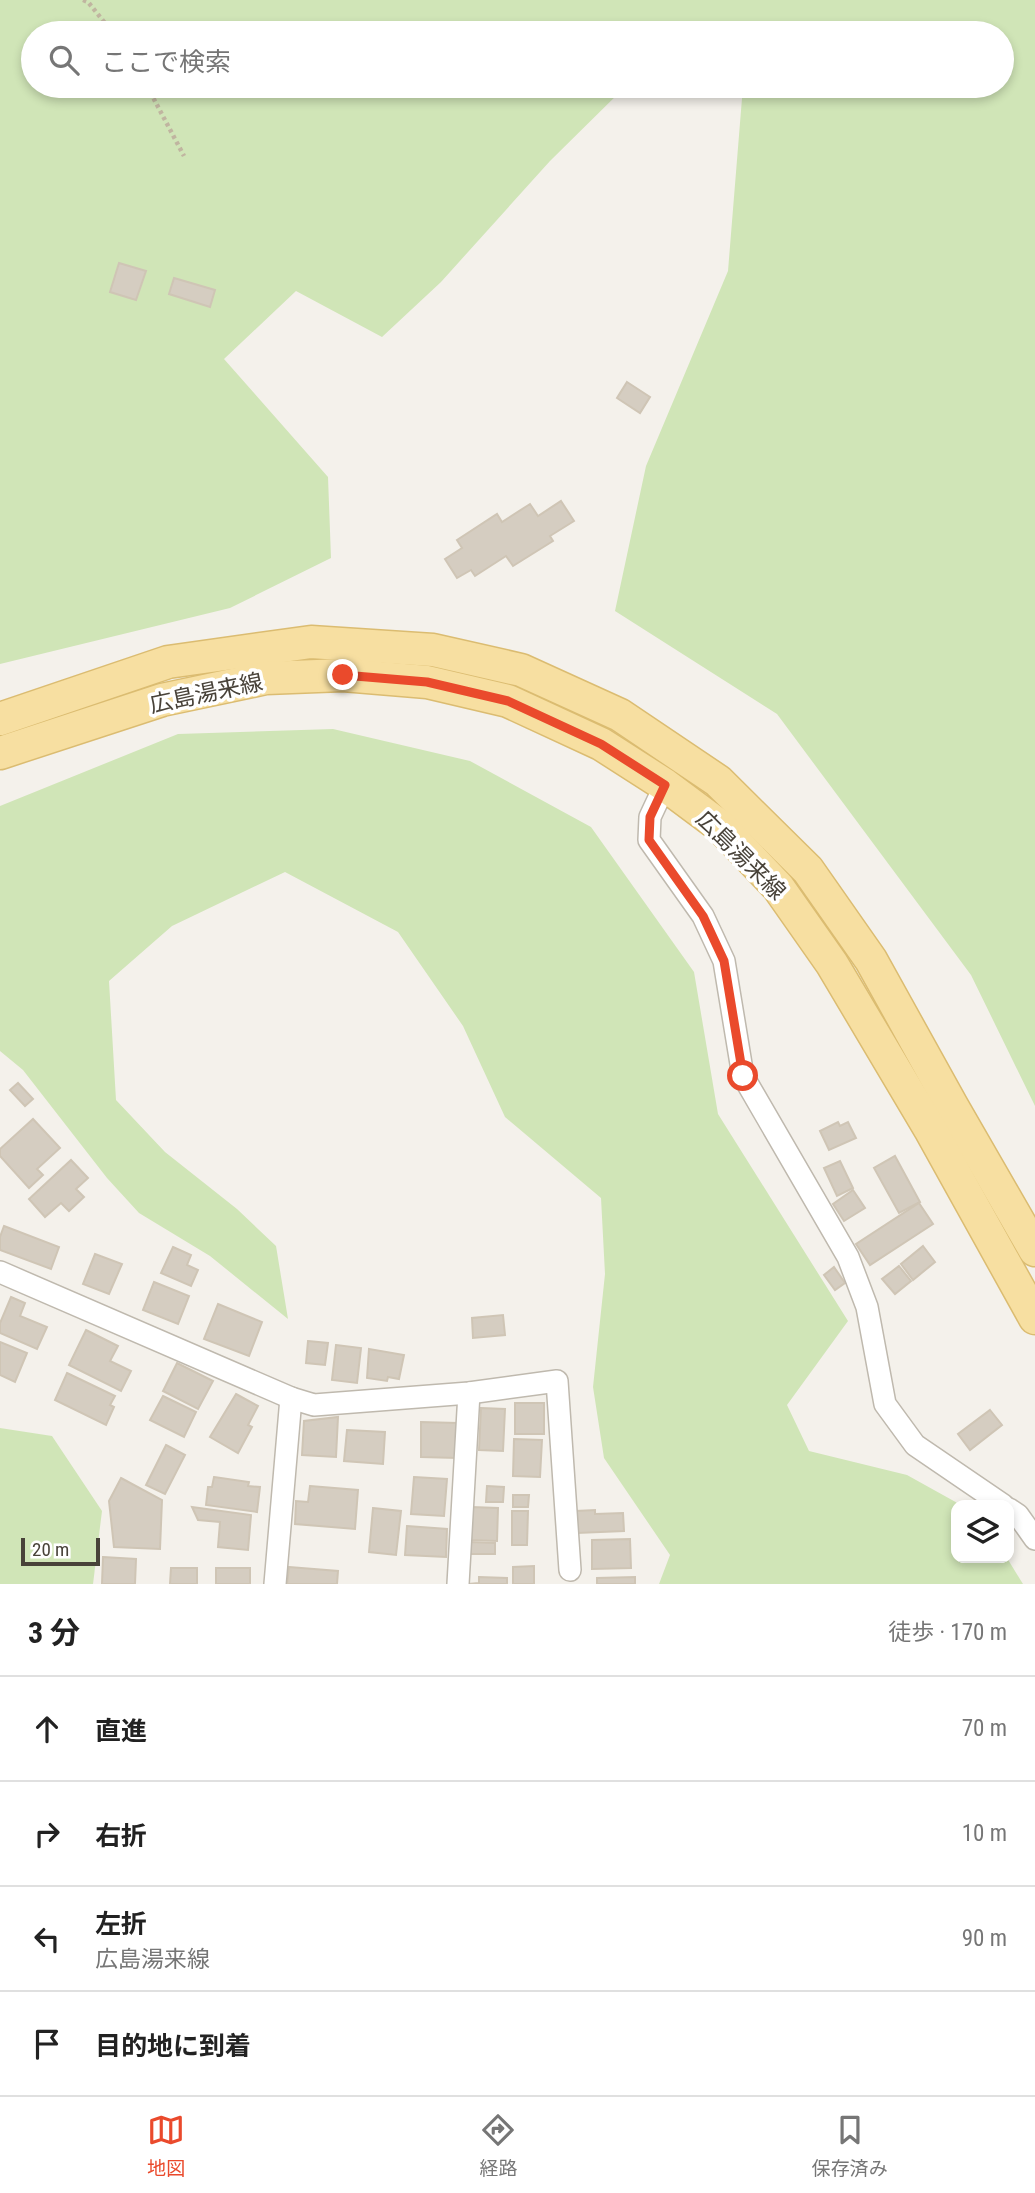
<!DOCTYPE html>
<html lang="ja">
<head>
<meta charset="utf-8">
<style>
  body { margin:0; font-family:"Roboto Condensed","Noto Sans JP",sans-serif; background:#f6f6f6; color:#222 }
  .controls { position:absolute; right:21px; bottom:21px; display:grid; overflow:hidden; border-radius:14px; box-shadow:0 4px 10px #0003 }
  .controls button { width:63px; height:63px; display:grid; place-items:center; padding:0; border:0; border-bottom:2px solid #e0e0e0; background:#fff; color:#222; font:35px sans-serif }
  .scale { position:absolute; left:21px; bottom:18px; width:79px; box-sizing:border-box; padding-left:7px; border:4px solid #484239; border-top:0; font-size:19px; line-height:24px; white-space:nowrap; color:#484239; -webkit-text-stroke:5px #fff; paint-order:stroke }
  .stop { position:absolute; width:21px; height:21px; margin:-16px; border:5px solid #ea4a2c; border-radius:50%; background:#fff }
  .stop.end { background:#ea4a2c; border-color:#fff; box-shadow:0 2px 7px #0008 }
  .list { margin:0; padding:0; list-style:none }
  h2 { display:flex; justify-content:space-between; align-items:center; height:91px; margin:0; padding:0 28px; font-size:30px }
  h2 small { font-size:23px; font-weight:400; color:#767676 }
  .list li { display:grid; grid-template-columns:46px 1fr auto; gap:21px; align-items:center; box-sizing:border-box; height:105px; padding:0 28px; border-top:2px solid #e0e0e0 }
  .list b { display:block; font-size:26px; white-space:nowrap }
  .list p { margin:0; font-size:23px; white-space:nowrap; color:#767676 }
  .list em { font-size:23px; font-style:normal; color:#767676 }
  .icon { flex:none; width:38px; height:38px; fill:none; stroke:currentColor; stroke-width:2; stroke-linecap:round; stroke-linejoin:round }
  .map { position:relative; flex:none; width:1035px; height:1584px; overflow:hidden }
  .search { position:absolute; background:#fff; box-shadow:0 4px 10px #0003; left:21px; right:21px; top:21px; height:77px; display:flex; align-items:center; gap:18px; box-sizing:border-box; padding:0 24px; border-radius:38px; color:#767676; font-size:26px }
  .sheet { height:511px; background:#fff }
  nav { display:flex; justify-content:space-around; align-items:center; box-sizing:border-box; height:98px; border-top:2px solid #e0e0e0; background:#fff; font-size:19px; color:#767676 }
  nav a { display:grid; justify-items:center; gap:4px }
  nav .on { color:#ea4a2c }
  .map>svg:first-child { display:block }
  .green { fill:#d0e5b7 }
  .building { fill:#d5cdc1; stroke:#cfc5b5; stroke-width:2 }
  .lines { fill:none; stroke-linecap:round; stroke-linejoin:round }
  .street-casing { stroke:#bfb9ae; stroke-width:24 }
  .primary-casing { stroke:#dbbc71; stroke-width:35 }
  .path { stroke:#c0b5a0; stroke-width:4.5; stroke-dasharray:3.5 3.5; stroke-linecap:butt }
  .street { stroke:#fff; stroke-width:21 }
  .primary { stroke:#f7dfa1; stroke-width:32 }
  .route { stroke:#ea4a2c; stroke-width:9 }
  .labels { text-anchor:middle; stroke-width:7; stroke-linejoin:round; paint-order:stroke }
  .street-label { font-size:23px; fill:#484239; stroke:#fff }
</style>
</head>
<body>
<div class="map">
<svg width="1035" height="1584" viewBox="0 0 1035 1584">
  <rect width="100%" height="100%" fill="#f4f1eb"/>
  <!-- green -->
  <g class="green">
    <polygon points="0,0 1035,0 1035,1106 971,975 777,714 615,611 646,466 728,271 743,86 1002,86 1002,33 33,33 33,86 626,86 550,161 441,282 382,337 296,291 224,359 328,477 331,558 230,608 0,664"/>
    <polygon points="333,729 470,761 591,827 694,972 718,1114 848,1321 787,1405 809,1451 907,1475 961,1505 956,1505 956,1558 1007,1558 1023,1584 659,1584 670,1555 604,1458 593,1387 605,1274 601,1198 505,1117 463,1026 398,932 285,872 172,926 109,981 116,1100 165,1152 237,1209 276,1246 288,1319 210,1256 139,1213 107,1178 23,1070 0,1051 0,806 178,734"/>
    <polygon points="0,1428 52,1436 102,1511 93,1584 0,1584"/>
  </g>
  <!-- building -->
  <g class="building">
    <polygon points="119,263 146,271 136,300 110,292"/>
    <polygon points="174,278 215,290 210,307 169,294"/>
    <polygon points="627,382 650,397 640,413 617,398"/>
    <polygon points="561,501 574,521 550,536 553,541 513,566 506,556 475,576 471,570 457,578 445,559 462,548 457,540 497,514 502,522 530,504 538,516"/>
    <polygon points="18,1083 33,1099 25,1106 10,1090"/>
    <polygon points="33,1119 60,1148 37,1169 43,1175 29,1188 0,1156 0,1149"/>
    <polygon points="838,1122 840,1126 848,1122 856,1138 829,1150 820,1131"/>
    <polygon points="895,1156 920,1202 899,1213 874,1168"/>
    <polygon points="71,1160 88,1178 76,1189 84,1197 69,1211 61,1203 45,1217 29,1199"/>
    <polygon points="840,1161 853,1188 837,1196 824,1168"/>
    <polygon points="853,1190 865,1208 844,1221 833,1204"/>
    <polygon points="919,1203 933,1224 870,1265 856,1244"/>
    <polygon points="4,1226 59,1247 51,1269 0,1250 0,1237"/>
    <polygon points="923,1246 935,1262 913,1280 901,1264"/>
    <polygon points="173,1247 191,1255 187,1265 198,1270 191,1286 161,1273"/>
    <polygon points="95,1254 122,1264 109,1294 83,1284"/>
    <polygon points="899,1266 911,1281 895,1294 882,1279"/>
    <polygon points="834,1267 845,1283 835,1290 824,1275"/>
    <polygon points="154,1282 189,1296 178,1324 143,1310"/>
    <polygon points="11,1297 25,1303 20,1316 47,1327 37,1349 0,1333 0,1323"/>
    <polygon points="218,1304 262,1322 249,1356 204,1339"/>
    <polygon points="503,1315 505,1335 473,1338 472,1318"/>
    <polygon points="86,1330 118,1346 110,1361 131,1371 121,1391 69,1365"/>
    <polygon points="308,1341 328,1343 325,1365 306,1363"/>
    <polygon points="0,1342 27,1353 15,1382 0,1375"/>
    <polygon points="336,1345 361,1348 357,1383 332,1380"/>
    <polygon points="369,1349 404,1355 399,1379 388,1377 387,1381 367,1378"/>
    <polygon points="177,1363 213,1381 198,1409 163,1391"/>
    <polygon points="67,1373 115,1396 110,1405 114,1407 106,1425 55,1400"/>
    <polygon points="236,1394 258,1406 248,1425 252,1427 238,1453 210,1437"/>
    <polygon points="163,1396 196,1412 184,1437 150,1420"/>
    <rect x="515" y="1403" width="29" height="31"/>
    <polygon points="481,1408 505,1409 503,1451 479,1450"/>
    <polygon points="990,1410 1002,1425 970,1450 958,1434"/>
    <polygon points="338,1417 336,1457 302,1455 304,1421"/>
    <polygon points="421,1422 457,1423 457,1458 421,1457"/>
    <polygon points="347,1430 385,1432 383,1464 344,1461"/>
    <polygon points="514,1439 542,1440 540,1477 513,1476"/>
    <polygon points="166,1445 185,1455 165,1494 146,1485"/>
    <polygon points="214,1477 249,1482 248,1486 260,1487 257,1512 206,1505 208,1487 212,1487"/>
    <polygon points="414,1477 447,1479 444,1516 411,1514"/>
    <polygon points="121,1478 162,1500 160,1549 114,1547 109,1501"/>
    <polygon points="310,1486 358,1490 355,1529 295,1524 296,1501 308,1502"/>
    <polygon points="487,1486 504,1487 503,1502 486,1502"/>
    <polygon points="513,1495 529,1495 528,1507 513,1507"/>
    <polygon points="192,1507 251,1515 248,1550 218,1547 220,1522 198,1520"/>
    <polygon points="471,1507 498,1508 497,1541 470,1540"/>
    <polygon points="373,1508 401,1511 396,1555 369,1552"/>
    <polygon points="595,1510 595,1514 623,1513 624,1531 577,1533 576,1511"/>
    <polygon points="512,1511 528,1511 527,1545 512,1545"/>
    <polygon points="407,1526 447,1529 446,1557 405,1555"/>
    <polygon points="630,1539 631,1568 592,1569 592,1540"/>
    <polygon points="470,1542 495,1543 495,1554 470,1554"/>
    <polygon points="103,1557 136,1559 135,1584 102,1584"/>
    <polygon points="534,1566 534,1584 513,1584 513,1567"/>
    <polygon points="289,1567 338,1571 337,1584 287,1584"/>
    <polygon points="171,1568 197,1568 197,1584 170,1584"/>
    <rect x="216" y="1568" width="34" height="16"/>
    <polygon points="479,1577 507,1578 507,1584 468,1584 479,1583"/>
    <polygon points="635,1577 635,1584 597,1584 597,1578"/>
  </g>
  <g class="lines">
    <defs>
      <g id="street">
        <polyline points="665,785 650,817 649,840 703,916 724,961 743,1076 848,1257 867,1307 885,1404 915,1445 1003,1505"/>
        <polyline points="0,1272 291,1398 314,1405 469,1393 557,1381 570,1570"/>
        <polyline points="1009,1509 1018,1515 1035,1539"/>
        <polyline points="275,1584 291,1398"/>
        <polyline points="458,1584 469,1393"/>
      </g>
      <g id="primary">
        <polyline points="0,719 168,662 311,642 433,650 521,670 620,715 718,781 808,870 871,960 952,1106 1035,1250"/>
        <polyline points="0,753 162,700 266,678 343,675 427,682 508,701 601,744 665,785 720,826 778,887 832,964 930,1129 1035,1318"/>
      </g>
    </defs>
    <!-- street casing -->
    <use href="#street" class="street-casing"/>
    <!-- primary casing -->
    <use href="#primary" class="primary-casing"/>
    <!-- path -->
    <g class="path">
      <polyline points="83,0 88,2 113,33"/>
      <polyline points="147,86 184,156"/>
    </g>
    <!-- street -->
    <use href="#street" class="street"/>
    <!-- primary -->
    <use href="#primary" class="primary"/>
  </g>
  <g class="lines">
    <!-- route -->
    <polyline class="route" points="343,675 427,682 508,701 601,744 665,785 650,817 649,840 703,916 724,961 743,1076"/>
  </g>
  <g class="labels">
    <!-- street labels -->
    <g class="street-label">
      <text transform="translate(206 693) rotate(-12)" y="8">広島湯来線</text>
      <text transform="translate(741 855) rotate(45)" y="8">広島湯来線</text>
    </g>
  </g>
</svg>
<div class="controls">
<button><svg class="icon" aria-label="layers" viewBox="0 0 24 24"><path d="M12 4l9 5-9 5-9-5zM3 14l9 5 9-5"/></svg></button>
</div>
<div class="scale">20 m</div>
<div class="stop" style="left:743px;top:1076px"></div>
<div class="stop end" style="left:343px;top:675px"></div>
<div class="search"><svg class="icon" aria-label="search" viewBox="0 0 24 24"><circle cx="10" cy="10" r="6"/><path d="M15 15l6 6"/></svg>ここで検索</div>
</div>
<section class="sheet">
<h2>3 分<small>徒歩 · 170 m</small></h2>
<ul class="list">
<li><svg class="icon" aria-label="ahead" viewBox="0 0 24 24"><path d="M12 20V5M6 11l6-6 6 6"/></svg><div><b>直進</b></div><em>70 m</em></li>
<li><svg class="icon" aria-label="right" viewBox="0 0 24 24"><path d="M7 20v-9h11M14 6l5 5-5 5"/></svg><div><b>右折</b></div><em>10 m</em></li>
<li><svg class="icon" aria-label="left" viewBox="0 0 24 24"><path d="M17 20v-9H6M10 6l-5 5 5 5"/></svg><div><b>左折</b><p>広島湯来線</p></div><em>90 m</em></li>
<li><svg class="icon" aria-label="arrive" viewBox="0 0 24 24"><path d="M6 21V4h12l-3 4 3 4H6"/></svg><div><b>目的地に到着</b></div></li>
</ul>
</section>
<nav>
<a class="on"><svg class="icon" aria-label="map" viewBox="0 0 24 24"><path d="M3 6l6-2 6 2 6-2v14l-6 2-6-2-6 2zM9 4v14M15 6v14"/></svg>地図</a>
<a><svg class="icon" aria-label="directions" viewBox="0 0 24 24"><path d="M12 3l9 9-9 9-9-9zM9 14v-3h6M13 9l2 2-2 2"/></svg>経路</a>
<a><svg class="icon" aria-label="saved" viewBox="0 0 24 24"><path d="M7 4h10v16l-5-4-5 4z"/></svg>保存済み</a>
</nav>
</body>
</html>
